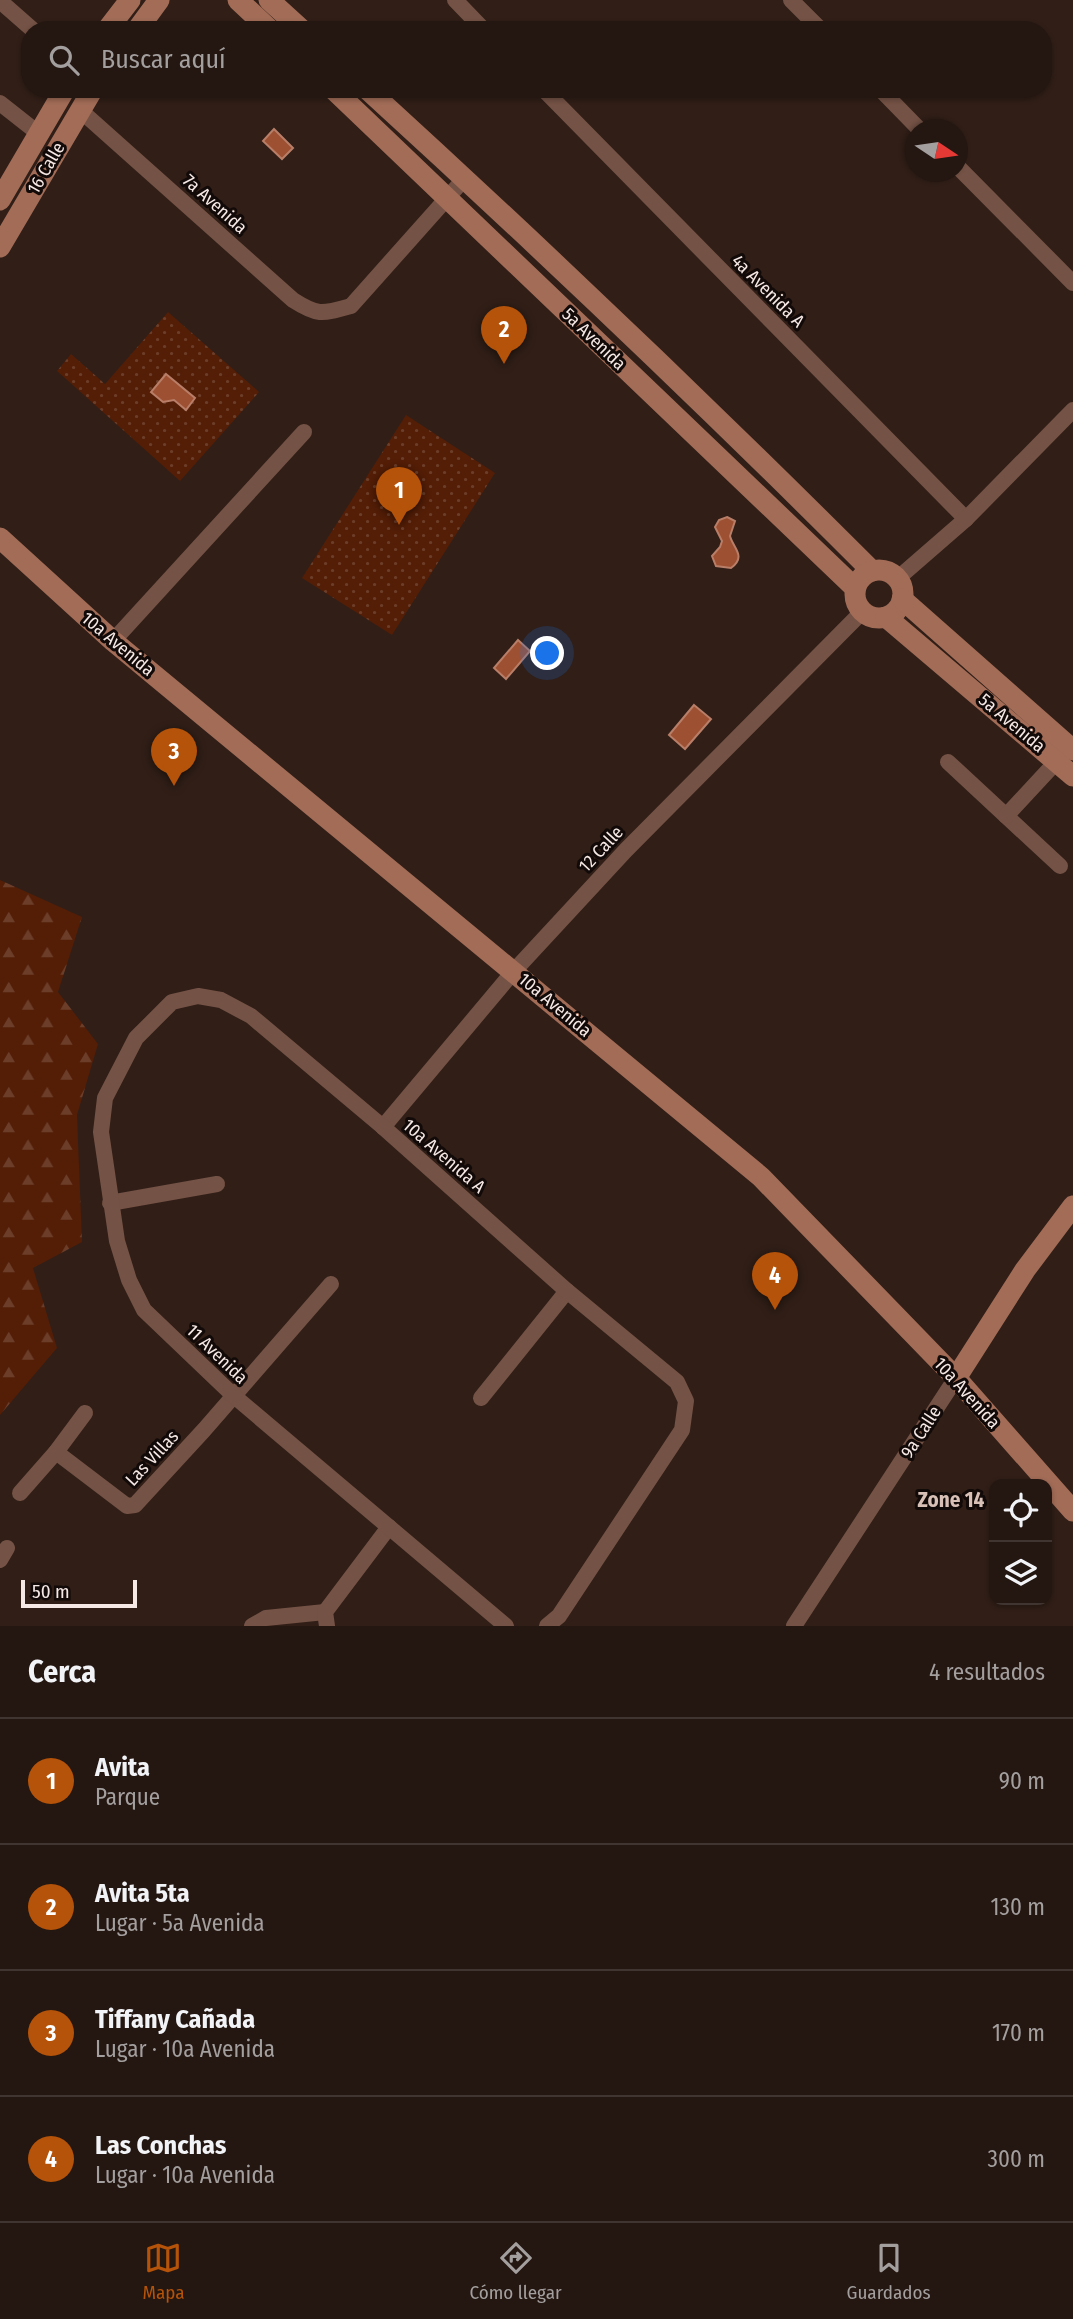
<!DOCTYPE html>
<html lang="es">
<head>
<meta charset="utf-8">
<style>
  body { margin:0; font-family:"Fira Sans Condensed",sans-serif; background:#30231f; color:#f1f3f6 }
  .controls { position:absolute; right:21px; bottom:21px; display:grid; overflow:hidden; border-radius:14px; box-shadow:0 2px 5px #0004 }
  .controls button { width:63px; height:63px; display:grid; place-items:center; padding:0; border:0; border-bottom:2px solid #413531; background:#241611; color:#f1f3f6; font:35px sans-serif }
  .compass { position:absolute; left:905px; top:119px; width:63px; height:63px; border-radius:50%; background:#241611; box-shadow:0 2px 5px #0004; rotate:103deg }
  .scale { position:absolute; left:21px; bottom:18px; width:116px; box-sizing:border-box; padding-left:7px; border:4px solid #f6e9e5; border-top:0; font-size:19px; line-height:24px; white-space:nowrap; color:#f6e9e5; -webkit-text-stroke:5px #120a08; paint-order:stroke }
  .you { position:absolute; left:548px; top:654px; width:24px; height:24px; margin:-18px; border:5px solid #fff; border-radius:50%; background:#1a73e8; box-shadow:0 0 0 10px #1a73e833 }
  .badge { display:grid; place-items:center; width:46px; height:46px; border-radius:50%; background:#b45309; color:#fff; font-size:23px; font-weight:700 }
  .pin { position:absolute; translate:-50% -58px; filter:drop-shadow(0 2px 4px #0008) }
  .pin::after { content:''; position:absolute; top:37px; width:24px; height:21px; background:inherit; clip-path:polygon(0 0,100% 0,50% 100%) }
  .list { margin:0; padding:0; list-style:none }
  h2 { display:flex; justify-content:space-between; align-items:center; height:91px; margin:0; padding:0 28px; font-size:30px }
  h2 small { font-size:23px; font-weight:400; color:#a39f9f }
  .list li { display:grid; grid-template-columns:46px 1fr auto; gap:21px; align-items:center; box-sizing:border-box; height:126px; padding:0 28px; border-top:2px solid #413531 }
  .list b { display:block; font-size:26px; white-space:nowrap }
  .list p { margin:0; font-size:23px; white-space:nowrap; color:#a39f9f }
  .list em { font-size:23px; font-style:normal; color:#a39f9f }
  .icon { flex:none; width:38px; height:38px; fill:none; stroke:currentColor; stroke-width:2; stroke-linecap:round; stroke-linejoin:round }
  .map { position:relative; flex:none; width:1073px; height:1626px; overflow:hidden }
  .search { position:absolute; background:#241611; box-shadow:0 2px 5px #0004; left:21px; right:21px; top:21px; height:77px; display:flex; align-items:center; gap:18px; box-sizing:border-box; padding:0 24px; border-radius:28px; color:#a39f9f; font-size:26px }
  .sheet { height:595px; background:#241611 }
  nav { display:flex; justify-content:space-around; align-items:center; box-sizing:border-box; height:98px; border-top:2px solid #413531; background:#241611; font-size:19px; color:#a39f9f }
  nav a { display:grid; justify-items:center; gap:4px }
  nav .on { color:#b45309 }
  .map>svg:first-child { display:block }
  .grass { fill:url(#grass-dots) }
  .forest { fill:url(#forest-firs) }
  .water { fill:#9e5032; stroke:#b87e68; stroke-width:2 }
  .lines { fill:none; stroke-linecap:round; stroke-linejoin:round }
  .street { stroke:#745245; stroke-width:16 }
  .secondary { stroke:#a26c57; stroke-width:21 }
  .labels { text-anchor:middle; stroke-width:6; stroke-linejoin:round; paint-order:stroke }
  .street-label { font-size:18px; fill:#f6e9e5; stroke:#120a08 }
  .quarter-label { font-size:21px; font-weight:bold; fill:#d9c0b7; stroke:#120a08 }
</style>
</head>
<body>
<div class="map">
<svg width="1073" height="1626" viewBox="0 0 1073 1626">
  <defs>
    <pattern id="grass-dots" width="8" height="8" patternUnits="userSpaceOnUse" patternTransform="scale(1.75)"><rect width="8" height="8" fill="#531d06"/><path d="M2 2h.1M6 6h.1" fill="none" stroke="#6c3e2a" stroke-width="1.8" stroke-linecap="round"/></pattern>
    <pattern id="forest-firs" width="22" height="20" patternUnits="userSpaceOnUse" patternTransform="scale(1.75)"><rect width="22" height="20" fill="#531d06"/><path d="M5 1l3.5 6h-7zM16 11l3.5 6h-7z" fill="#6c3e2a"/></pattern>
  </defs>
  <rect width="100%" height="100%" fill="#301e17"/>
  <!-- grass -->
  <g class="grass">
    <polygon points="168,312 259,392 180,481 57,371 71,354 105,384"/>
    <polygon points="406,415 495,473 392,635 302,578"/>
  </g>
  <!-- forest -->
  <polygon class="forest" points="0,880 82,917 58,992 98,1044 77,1115 82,1242 33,1268 57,1348 0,1415"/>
  <!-- water -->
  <g class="water">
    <polygon points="274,129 293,148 282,159 263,141"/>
    <polygon points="166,374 195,398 186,410 174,400 163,402 151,392"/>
    <path d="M 727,517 L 735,521 L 730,536 C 733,548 747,556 731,568 L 716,566 L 712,556 L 720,547 L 722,541 L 715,527 L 719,520 Z"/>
    <polygon points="518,640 530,651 506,679 494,668"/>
    <polygon points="694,705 711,719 685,749 669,735"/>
  </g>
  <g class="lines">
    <!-- street -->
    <g class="street">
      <polyline points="455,0 484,30"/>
      <polyline points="791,0 821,30"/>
      <polyline points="0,1 33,30"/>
      <polyline points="543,89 966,519"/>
      <polyline points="880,89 920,130"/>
      <polyline points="0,103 38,133"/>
      <path d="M 80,110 L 293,300 C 318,316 322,314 351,306 L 465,178"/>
      <polyline points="958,167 1073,283"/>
      <polyline points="897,579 966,519 1073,410"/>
      <polyline points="113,641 304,432"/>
      <polyline points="948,762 1060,866"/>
      <polyline points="1006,816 1057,761"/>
      <polyline points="383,1127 514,971 626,850 862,612"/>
      <polyline points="110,1203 217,1184"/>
      <polyline points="481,1398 567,1291"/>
      <polyline points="56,1452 127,1506 135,1505 204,1430 331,1284"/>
      <polyline points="20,1493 56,1452 85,1413"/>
      <polyline points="0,1560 7,1548"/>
      <polyline points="252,1626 266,1618 325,1612"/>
      <polyline points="327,1626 325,1612 389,1527"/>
      <polyline points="506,1626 234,1396 144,1310 129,1280 117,1241 101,1132 105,1098 136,1038 172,1002 198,996 221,1000 251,1016 383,1127 567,1291 677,1382 686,1401 682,1430 559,1616 547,1626"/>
      <polyline points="794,1626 956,1378"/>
    </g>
    <!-- secondary -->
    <g class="secondary">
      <polyline points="238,0 270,30"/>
      <polyline points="269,0 302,30"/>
      <polyline points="107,30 130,0"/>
      <polyline points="137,30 159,0"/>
      <polyline points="333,89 855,588"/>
      <path d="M 367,89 C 539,246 707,406 872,571"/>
      <polyline points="0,200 65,89"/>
      <polyline points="0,247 93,89"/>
      <polyline points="0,538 113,641 761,1177 956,1378 1073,1511"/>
      <circle cx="879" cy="594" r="24"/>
      <polyline points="902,599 1073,750"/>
      <polyline points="886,617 1073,776"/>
      <polyline points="956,1378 1025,1270 1073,1206"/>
    </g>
  </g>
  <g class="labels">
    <!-- street labels -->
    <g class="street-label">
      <text transform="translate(46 168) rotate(-60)" y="6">16 Calle</text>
      <text transform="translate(215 204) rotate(42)" y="6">7a Avenida</text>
      <text transform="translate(768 291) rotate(45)" y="6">4a Avenida A</text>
      <text transform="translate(594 339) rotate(44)" y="6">5a Avenida</text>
      <text transform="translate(118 644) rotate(40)" y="6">10a Avenida</text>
      <text transform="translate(1012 723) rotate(40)" y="6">5a Avenida</text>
      <text transform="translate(601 849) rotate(-47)" y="6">12 Calle</text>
      <text transform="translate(555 1005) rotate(40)" y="6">10a Avenida</text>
      <text transform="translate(444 1156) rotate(41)" y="6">10a Avenida A</text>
      <text transform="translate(217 1354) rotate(44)" y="6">11 Avenida</text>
      <text transform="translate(967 1393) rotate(48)" y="6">10a Avenida</text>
      <text transform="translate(921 1432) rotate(-57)" y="6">9a Calle</text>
      <text transform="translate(152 1458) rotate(-47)" y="6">Las Villas</text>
    </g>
    <!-- quarter labels -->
    <g class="quarter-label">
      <text x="951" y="1507">Zone 14</text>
    </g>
  </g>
</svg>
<div class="controls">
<button><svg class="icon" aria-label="locate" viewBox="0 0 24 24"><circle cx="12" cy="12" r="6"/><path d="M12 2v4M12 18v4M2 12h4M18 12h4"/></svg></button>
<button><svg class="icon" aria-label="layers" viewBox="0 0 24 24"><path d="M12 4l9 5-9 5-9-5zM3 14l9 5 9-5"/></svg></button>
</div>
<svg class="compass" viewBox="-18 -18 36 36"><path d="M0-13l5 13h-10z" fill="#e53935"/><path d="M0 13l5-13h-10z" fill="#a39f9f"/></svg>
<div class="scale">50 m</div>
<div class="you"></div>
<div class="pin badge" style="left:399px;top:525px">1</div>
<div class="pin badge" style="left:504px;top:364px">2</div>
<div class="pin badge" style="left:174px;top:786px">3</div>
<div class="pin badge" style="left:775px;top:1310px">4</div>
<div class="search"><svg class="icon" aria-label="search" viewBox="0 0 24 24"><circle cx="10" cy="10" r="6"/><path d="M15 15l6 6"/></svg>Buscar aquí</div>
</div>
<section class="sheet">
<h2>Cerca<small>4 resultados</small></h2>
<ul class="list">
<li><span class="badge">1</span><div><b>Avita</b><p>Parque</p></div><em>90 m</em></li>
<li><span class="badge">2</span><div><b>Avita 5ta</b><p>Lugar · 5a Avenida</p></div><em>130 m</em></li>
<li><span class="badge">3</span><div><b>Tiffany Cañada</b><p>Lugar · 10a Avenida</p></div><em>170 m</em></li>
<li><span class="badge">4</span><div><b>Las Conchas</b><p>Lugar · 10a Avenida</p></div><em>300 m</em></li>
</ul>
</section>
<nav>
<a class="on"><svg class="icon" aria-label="map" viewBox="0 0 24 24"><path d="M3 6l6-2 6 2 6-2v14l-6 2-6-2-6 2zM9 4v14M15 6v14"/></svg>Mapa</a>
<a><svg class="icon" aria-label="directions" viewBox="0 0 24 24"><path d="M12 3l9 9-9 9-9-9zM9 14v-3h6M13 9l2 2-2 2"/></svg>Cómo llegar</a>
<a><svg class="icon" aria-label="saved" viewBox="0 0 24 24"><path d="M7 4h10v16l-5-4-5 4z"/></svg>Guardados</a>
</nav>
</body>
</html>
